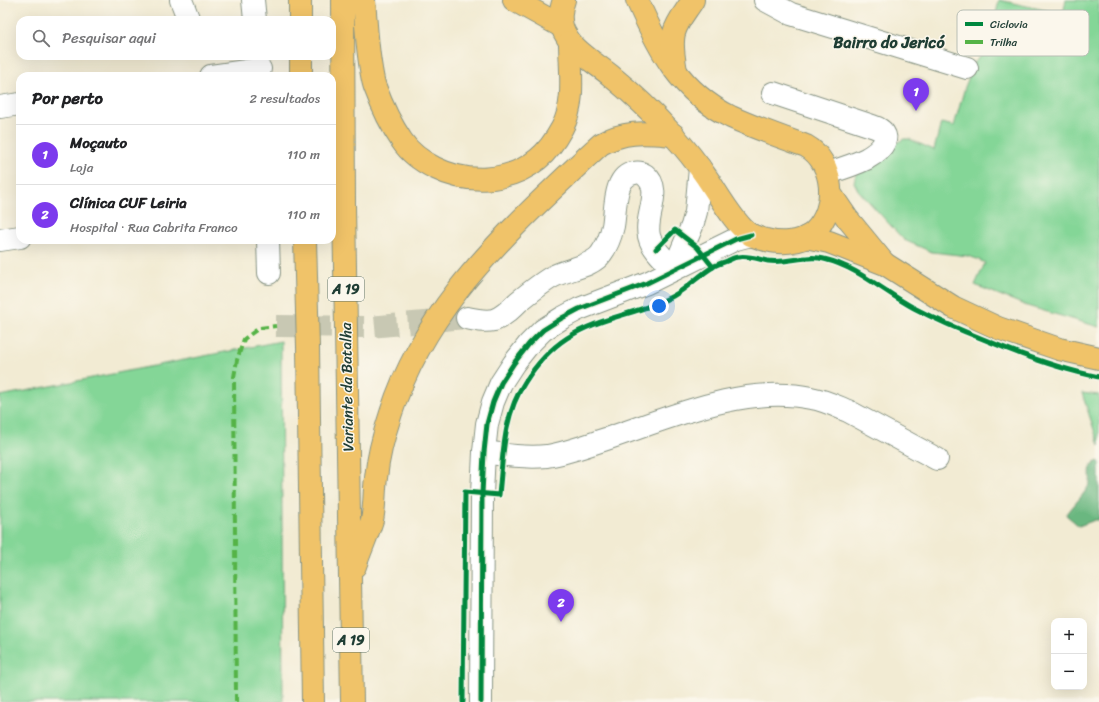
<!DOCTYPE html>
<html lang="pt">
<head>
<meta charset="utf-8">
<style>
  body { margin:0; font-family:Sriracha,sans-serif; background:#f2f2f2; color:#202124 }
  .controls { position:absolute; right:12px; bottom:12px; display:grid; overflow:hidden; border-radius:8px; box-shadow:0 4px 16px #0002 }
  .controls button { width:36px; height:36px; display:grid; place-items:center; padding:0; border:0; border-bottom:1px solid #e0e0e0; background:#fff; color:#202124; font:20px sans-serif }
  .you { position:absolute; left:659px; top:306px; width:14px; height:14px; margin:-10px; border:3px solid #fff; border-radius:50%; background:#1a73e8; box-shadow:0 0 0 6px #1a73e833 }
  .badge { display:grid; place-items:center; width:26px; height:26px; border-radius:50%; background:#7c3aed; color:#fff; font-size:13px; font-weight:700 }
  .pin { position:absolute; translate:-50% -33px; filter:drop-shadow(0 1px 2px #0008) }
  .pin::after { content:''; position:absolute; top:21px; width:14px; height:12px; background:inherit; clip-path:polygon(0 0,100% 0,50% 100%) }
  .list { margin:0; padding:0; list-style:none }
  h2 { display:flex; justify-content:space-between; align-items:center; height:52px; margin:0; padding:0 16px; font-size:17px }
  h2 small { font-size:13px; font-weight:400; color:#757577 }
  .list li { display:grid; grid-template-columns:26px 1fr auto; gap:12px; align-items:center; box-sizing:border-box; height:60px; padding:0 16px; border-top:1px solid #e0e0e0 }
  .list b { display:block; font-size:15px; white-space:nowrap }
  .list p { margin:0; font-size:13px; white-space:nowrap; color:#757577 }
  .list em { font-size:13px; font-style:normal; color:#757577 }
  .icon { flex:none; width:22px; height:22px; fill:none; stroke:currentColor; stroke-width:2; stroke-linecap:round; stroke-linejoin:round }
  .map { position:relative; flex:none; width:1099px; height:702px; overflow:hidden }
  .search { position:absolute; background:#fff; box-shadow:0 4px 16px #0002; left:16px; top:16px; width:320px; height:44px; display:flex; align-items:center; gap:10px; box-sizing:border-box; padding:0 14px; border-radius:12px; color:#757577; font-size:15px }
  .panel { position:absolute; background:#fff; box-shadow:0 4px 16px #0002; left:16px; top:72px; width:320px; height:172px; border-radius:12px }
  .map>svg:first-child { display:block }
  .green { fill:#84d697; stroke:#528a66 }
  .forest { fill:#6bb780; stroke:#457a5a }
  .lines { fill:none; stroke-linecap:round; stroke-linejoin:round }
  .minor-tunnel { stroke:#c8c8b3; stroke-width:22; stroke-dasharray:22 11; stroke-linecap:butt }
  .minor-casing { stroke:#889484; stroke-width:24 }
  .major-casing { stroke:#889484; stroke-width:24 }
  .highway-casing { stroke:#889484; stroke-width:24 }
  .minor { stroke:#fff; stroke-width:22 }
  .major { stroke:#f0c369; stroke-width:22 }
  .highway { stroke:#f0c369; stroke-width:22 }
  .quiet { stroke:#55b346; stroke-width:4; stroke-dasharray:8 4; stroke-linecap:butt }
  .cycleway-casing { stroke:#fbf7ec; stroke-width:8 }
  .cycleway { stroke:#00873e; stroke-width:5 }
  .labels { text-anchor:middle; stroke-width:3; stroke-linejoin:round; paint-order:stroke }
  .shield { fill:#fbf7ec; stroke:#61756b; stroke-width:1 }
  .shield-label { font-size:14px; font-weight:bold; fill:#1f3d34 }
  .street-label { font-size:15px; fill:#1f3d34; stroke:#fbf7ec }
  .neighbourhood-label { font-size:16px; font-weight:bold; fill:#1f3d34; stroke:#fbf7ec }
  .key { fill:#fbf7ec; stroke:#b9bfb5; stroke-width:1 }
  .key-label { font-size:11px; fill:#1f3d34 }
</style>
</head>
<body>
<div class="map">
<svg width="1099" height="702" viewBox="0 0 1099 702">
  <rect width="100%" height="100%" fill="#fbf7ec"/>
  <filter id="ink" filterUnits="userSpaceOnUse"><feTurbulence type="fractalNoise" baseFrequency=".025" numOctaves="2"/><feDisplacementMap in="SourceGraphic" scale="8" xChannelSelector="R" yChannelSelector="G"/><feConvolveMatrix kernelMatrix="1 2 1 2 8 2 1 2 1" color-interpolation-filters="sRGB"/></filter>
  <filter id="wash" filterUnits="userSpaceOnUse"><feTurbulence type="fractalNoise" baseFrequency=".012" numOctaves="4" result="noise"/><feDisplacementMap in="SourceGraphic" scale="16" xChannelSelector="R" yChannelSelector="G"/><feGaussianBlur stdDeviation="0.9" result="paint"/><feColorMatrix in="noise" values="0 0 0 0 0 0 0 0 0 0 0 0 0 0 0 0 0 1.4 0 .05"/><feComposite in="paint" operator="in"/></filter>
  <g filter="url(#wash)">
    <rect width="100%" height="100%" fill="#f2ebd3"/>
    <!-- green -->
    <g class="green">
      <polygon points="999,0 1063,14 1066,0 1099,0 1099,327 1027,306 975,285 985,263 977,259 968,256 932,252 904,240 858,190 854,182 856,174 898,142 904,139 909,139 934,150 941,123 954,126 965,87 975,62 988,49"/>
      <polygon points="281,341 283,702 0,702 0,396"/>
      <polygon points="1082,393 1099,395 1099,445"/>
    </g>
    <!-- forest -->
    <path class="forest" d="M 1099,461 L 1099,520 L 1095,520 L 1079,526 L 1066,515 C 1072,507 1086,492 1089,485 C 1093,476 1085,465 1099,461 Z"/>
  </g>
  <g filter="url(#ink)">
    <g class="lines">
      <!-- minor-tunnel -->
      <polyline class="minor-tunnel" points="276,326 369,327 467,318"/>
      <defs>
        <g id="minor">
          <polyline points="181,0 188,18"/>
          <polyline points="253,0 255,20"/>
          <polyline points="765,0 791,14 967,68"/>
          <polyline points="211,76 260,69"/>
          <path d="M 773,93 L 872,126 C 897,134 882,150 866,159 C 854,165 841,169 828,173"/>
          <polyline points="0,107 20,104"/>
          <polyline points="0,240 20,237"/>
          <polyline points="268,240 269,273"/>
          <polyline points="674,269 692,226 696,212 700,168"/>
          <path d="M 467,318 C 476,320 485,322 494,320 C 503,317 511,309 518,302 C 529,293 540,284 552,277 C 566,269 592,267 601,254 C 607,246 611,235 613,226 C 616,211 613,176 634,173 C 638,172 642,173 645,175 C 664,190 644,216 649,236 C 652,249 665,260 674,269"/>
          <path d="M 484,452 C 505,455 526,458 547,456 C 566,453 585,446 603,440 C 667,419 743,384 811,398 C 824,400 836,406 848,411 L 937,459"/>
          <polyline points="481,702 482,494 484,452 487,424 493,402 501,383 514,363 529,344 543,330 562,318 579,309 647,283 736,239 751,235"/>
        </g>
        <g id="major">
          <polyline points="514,0 561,26"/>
          <path d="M 564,0 C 559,13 559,25 567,37 C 575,52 597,64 610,75 C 632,93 654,114 673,135 C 685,148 697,163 707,178 C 717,192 736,227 751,235 C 754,236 759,238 762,239 C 779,244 800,244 814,232 C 838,209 835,162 806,146 C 781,137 755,128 731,117 C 680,92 659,50 637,0"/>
          <path d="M 676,71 C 674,59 671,45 674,33 C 677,21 687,10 693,0"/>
          <polyline points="830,193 847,218 884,263"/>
          <polyline points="806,237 829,242 885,264 953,307 998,328 1059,349 1099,358"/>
        </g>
        <g id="highway">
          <polyline points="300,0 300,20"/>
          <polyline points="343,0 344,205 352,702"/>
          <path d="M 364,0 C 366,23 367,46 371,69 C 372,75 373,82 375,87 C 382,106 391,125 402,141 C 410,153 423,162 435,168 C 467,184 509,183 538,159 C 548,151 556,139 562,128 C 576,103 570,70 570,42"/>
          <polyline points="301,56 301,76"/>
          <polyline points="305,240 308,347 313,702"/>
          <path d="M 355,566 C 360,551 367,536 372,520 C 375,507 374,491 376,478 C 378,456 384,434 391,413 C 421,320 485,253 555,187 C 570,173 585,158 601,144 C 626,130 646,133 674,135"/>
        </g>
      </defs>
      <!-- minor casing -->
      <use href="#minor" class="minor-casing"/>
      <!-- major casing -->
      <use href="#major" class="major-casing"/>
      <!-- highway casing -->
      <use href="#highway" class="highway-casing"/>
      <!-- minor -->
      <use href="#minor" class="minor"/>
      <!-- major -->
      <use href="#major" class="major"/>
      <!-- highway -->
      <use href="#highway" class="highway"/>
      <!-- quiet -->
      <polyline class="quiet" points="236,702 234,377 237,360 244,339 259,328 276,326"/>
      <defs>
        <g id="cycleway">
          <polyline points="656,249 675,230 697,247 713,267"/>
          <path d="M 463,702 L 465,492 L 499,495 C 503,457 503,415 525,382 C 536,365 550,349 567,338 C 599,317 640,314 673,296 C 688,288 699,275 713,267 C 717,264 722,263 727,261 C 730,260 734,257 738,257 C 748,255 758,259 768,261 C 787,264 806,254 824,259 C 858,267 884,292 914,308 C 937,320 960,330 983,339 C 1021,355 1059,369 1099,377"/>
          <polyline points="481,702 482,494 484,452 487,424 493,402 501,383 514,363 529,344 543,330 562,318 579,309 647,283 736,239 751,235"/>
        </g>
      </defs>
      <!-- cycleway casing -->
      <use href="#cycleway" class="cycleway-casing"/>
      <!-- cycleway -->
      <use href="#cycleway" class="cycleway"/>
    </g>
  </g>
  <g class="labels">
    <!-- shield labels -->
    <g class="shield">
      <rect x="328" y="277" width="36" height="24" rx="3"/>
      <rect x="333" y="628" width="36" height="24" rx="3"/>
    </g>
    <g class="shield-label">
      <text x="346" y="294">A 19</text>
      <text x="351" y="645">A 19</text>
    </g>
    <!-- street labels -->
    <g class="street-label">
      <text transform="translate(347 387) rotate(-91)" y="5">Variante da Batalha</text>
    </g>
    <!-- neighbourhood labels -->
    <g class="neighbourhood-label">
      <text x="889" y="48">Bairro do Jericó</text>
    </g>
  </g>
  <!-- legend -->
  <rect x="957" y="10" width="132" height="46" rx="6" class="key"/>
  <rect x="965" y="22" width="18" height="4" fill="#00873e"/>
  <rect x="965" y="40" width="18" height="4" fill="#55b346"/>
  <g class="key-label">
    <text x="990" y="28">Ciclovia</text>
    <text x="990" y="46">Trilha</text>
  </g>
</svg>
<div class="controls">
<button>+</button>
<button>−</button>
</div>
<div class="you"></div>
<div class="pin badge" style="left:916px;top:111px">1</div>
<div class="pin badge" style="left:561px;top:622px">2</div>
<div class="search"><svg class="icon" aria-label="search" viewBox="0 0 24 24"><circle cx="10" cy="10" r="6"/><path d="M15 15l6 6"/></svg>Pesquisar aqui</div>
<section class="panel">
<h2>Por perto<small>2 resultados</small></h2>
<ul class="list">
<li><span class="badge">1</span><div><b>Moçauto</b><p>Loja</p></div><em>110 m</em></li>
<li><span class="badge">2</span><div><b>Clínica CUF Leiria</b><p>Hospital · Rua Cabrita Franco</p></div><em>110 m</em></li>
</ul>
</section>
</div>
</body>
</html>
